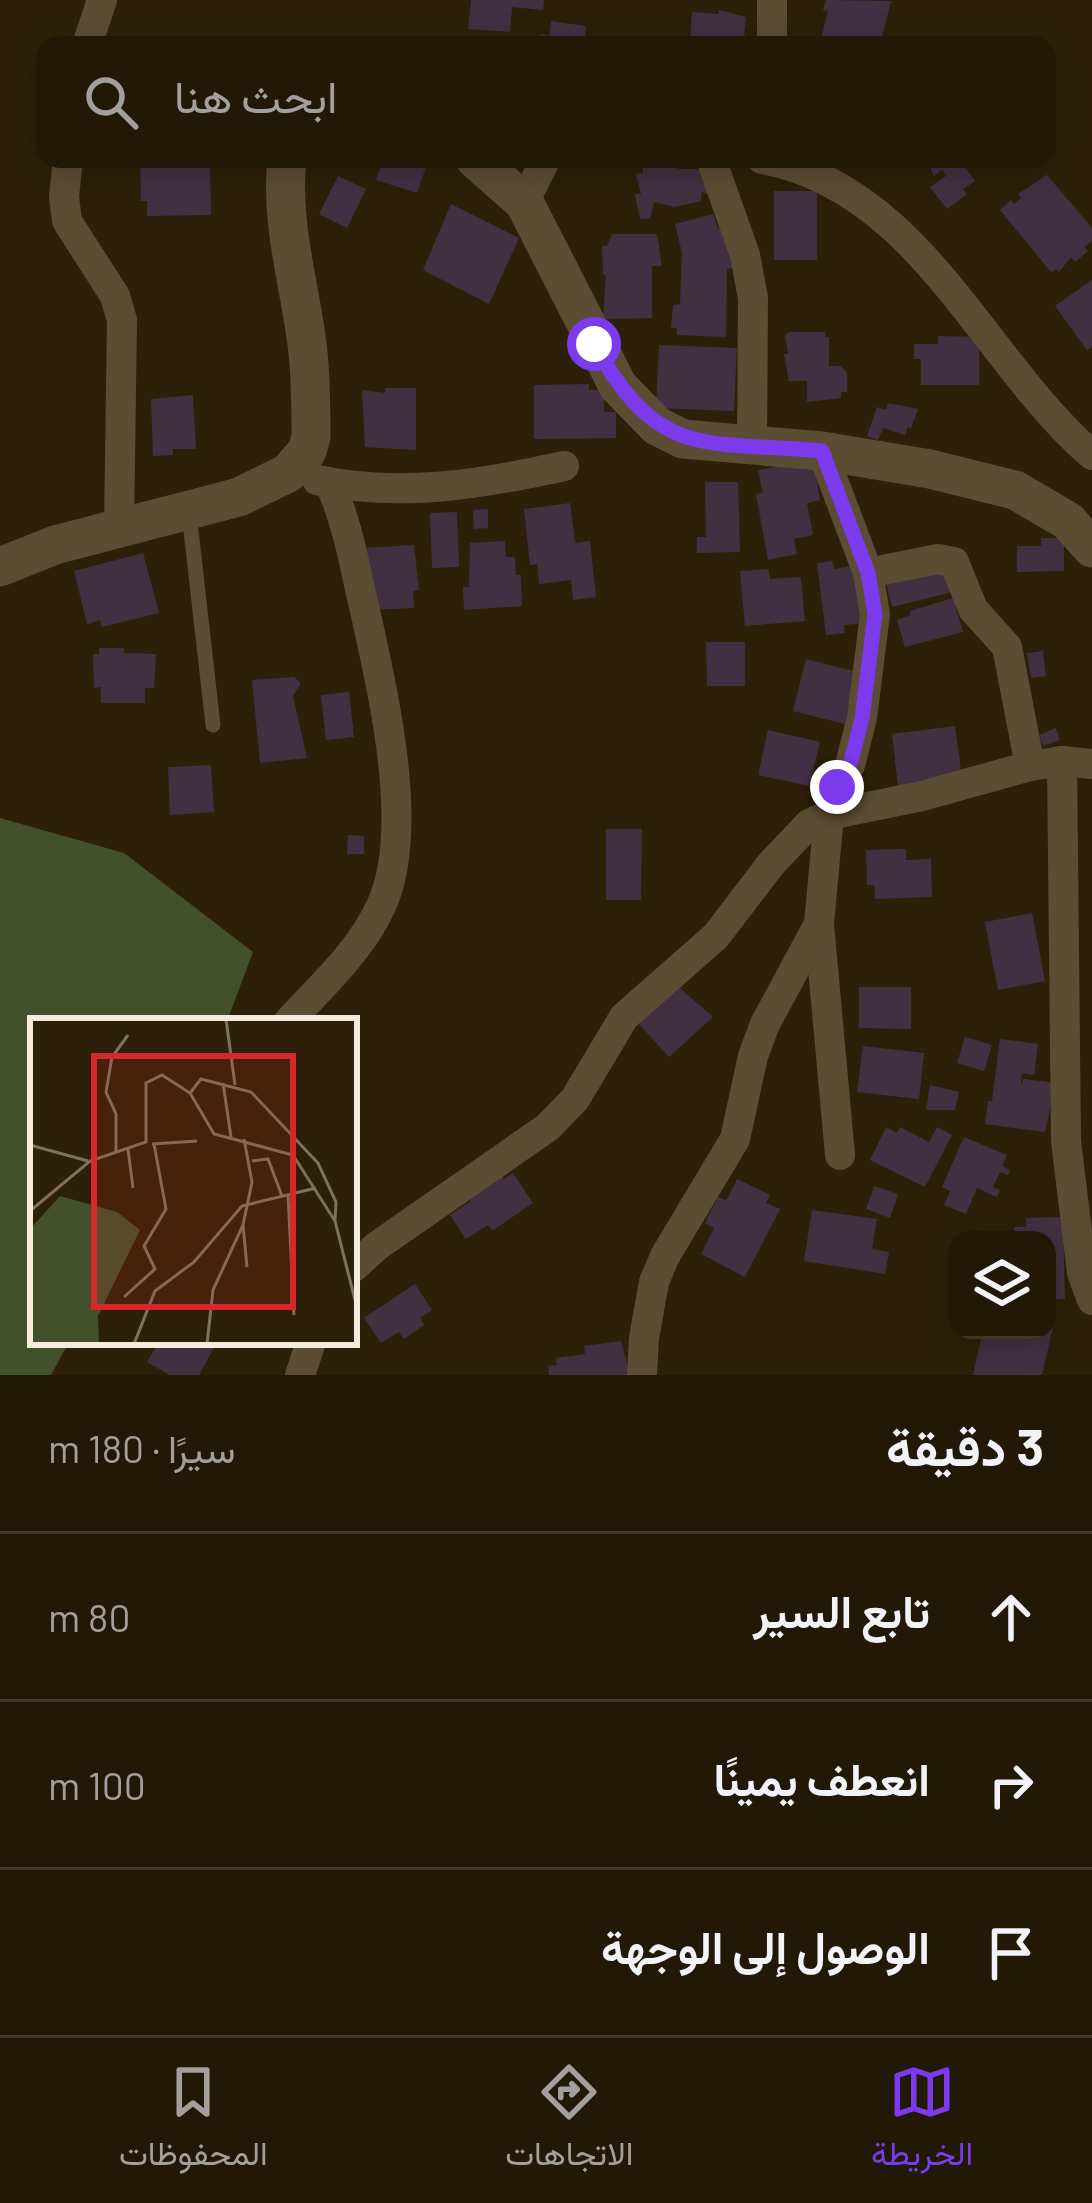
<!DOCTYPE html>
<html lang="ar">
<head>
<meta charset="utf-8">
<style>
  body { margin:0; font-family:Barlow,Vazirmatn,sans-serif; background:#2a2110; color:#f1f3f6; direction:rtl }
  .controls { position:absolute; right:36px; bottom:36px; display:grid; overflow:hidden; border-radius:24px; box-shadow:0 6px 30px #0003 }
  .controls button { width:108px; height:108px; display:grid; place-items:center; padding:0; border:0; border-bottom:3px solid #3f3728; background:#221806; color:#f1f3f6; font:60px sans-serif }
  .stop { position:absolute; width:36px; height:36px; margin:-27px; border:9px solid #7c3aed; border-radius:50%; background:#fff }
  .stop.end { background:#7c3aed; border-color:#fff; box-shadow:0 3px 12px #0008 }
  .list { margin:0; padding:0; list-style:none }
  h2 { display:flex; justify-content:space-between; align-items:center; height:156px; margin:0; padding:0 48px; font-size:51px }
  h2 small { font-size:39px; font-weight:400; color:#a2a09b }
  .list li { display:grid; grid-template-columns:78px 1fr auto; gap:36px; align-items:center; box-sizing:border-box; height:168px; padding:0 48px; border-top:3px solid #3f3728 }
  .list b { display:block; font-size:45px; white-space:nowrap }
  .list em { font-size:39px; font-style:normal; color:#a2a09b }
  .icon { flex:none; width:66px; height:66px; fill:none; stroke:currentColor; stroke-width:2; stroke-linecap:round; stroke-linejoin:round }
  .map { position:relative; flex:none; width:1092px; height:1375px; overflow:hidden; direction:ltr }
  .search { position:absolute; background:#221806; box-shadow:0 6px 30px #0003; left:36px; right:36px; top:36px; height:132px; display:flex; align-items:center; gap:30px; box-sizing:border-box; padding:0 42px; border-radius:24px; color:#a2a09b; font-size:45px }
  .sheet { height:660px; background:#221806 }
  nav { display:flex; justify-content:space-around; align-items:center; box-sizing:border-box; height:168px; border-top:3px solid #3f3728; background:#221806; font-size:33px; color:#a2a09b }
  nav a { display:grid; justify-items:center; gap:6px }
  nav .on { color:#7c3aed }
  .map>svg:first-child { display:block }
  .forest { fill:#42512c }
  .building { fill:#432f42 }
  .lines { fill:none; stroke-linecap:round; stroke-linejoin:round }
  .service { stroke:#5c4c34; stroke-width:15 }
  .minor { stroke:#5c4c34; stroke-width:30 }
  .secondary { stroke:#5c4c34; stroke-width:39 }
  .route { stroke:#7c3aed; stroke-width:15 }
  .inset-road { fill:none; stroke:#7e715d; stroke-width:3 }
  .view { fill:#d62828; fill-opacity:0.15; stroke:#d62828; stroke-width:6 }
  .inset-edge { fill:none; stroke:#f5ebdd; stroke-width:6 }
</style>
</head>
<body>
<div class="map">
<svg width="1092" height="1375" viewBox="0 0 1092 1375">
  <rect width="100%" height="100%" fill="#2e2008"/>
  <!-- forest -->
  <polygon class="forest" points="0,818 124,853 253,952 227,1021 33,1021 33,1342 69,1342 51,1375 0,1375"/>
  <!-- building -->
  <g class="building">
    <polygon points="471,0 544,0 543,10 512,7 510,32 468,29"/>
    <polygon points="826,0 891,1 880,45 845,45 821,39 828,11 823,10"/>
    <polygon points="719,10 746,17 744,38 734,37 734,45 690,40 692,12 719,14"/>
    <polygon points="551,21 586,26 584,45 539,45 541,34 549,36"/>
    <polygon points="140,159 210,159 211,215 147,216 147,201 141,201"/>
    <polygon points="369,159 429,159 417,193 376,180 380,168 367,164"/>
    <polygon points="637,159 677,159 678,169 705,169 711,198 702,191 701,201 674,207 654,202 650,218 640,219 635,194 641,194 636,174 643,173 643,165 637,166"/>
    <polygon points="926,159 959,159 975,181 963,189 967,194 947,209 930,187 946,176 942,170 934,176"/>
    <polygon points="1047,175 1092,228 1092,241 1084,247 1088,251 1075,262 1071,257 1059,272 1056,269 1051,272 1000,210 1011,200 1014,204 1021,198 1018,194"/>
    <polygon points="338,176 366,189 347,228 319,214"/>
    <rect x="774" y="191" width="43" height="69"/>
    <polygon points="451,204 519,238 489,304 423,270"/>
    <polygon points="713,214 718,228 726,229 737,267 727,269 726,337 677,335 677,328 671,328 673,305 680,304 682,253 675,224"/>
    <polygon points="612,234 657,234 662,266 652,266 652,318 603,319 606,275 603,275 602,246 607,246"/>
    <polygon points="1092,280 1092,347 1087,350 1055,306"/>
    <polygon points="789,332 825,332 825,337 829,337 829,366 841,366 847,373 847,392 841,392 841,398 807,402 807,381 789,381 784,354 788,354 785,336"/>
    <polygon points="938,336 979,337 979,385 921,385 921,359 914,359 914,344 938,344"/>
    <polygon points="659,345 737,348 734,411 656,408"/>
    <polygon points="589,384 589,390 604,390 604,412 616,412 616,438 534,439 534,385"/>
    <polygon points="385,388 416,388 416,450 365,447 362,390 385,393"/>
    <polygon points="193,395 196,449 173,449 173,455 153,456 151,399"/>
    <polygon points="888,403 918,409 911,428 908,427 905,435 883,428 878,440 867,436 877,407 886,410"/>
    <polygon points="813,460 820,500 807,503 813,535 794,539 797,554 768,560 756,494 763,493 758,470"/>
    <polygon points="705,482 738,482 740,552 697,553 697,537 706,537"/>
    <polygon points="570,503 575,543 590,541 596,597 573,600 571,580 539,584 537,564 530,565 524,509"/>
    <polygon points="488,509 488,528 474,529 473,510"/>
    <polygon points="457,512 459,567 432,568 430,513"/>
    <polygon points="1041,538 1064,538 1064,571 1017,572 1017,546 1041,546"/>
    <polygon points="505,541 506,557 515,557 516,575 521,575 522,606 464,610 463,587 469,587 470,543"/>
    <polygon points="414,545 419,590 413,591 414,608 369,610 363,548"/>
    <polygon points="143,553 159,613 102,627 100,620 87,624 74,571"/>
    <polygon points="833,561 834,569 859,565 866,623 844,625 845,633 826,635 817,563"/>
    <polygon points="945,564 952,592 892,607 885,579"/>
    <polygon points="769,569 770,579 801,577 805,621 745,626 740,571"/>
    <polygon points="953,598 963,632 905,647 897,620 911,615 910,611"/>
    <polygon points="706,642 745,642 745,686 707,686"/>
    <polygon points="99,648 124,648 124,653 156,654 154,688 145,688 145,703 101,703 101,687 94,688 93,654 99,654"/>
    <polygon points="1043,651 1046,676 1031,678 1027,653"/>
    <polygon points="806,659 858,672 845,724 793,711"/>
    <polygon points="294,677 301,683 293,696 307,758 260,763 252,680"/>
    <polygon points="349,692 354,737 326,740 321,695"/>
    <polygon points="955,726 962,778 898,786 892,734"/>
    <polygon points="1056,728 1060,740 1043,746 1039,735"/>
    <polygon points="768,730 820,742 809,786 758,775"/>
    <polygon points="211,765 214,812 170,815 168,767"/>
    <polygon points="606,829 642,829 641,900 606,900"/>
    <polygon points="348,835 364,836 364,854 347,854"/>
    <polygon points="906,849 906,860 931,859 932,897 875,899 874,885 867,885 866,850"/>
    <polygon points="1032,913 1045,981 998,990 985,922"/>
    <polygon points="675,984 713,1017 669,1057 639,1024"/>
    <polygon points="859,987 911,987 911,1029 859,1028"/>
    <polygon points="965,1037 992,1045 984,1071 957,1063"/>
    <polygon points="1000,1039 1038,1044 1034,1075 1022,1073 1021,1085 1024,1079 1055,1083 1045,1132 985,1124 988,1101 992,1101"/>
    <polygon points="863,1046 924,1053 919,1099 857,1092"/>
    <polygon points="930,1085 959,1092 955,1110 926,1110"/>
    <polygon points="886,1127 897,1133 900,1127 929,1142 937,1127 952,1135 925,1187 870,1160"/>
    <polygon points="964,1137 1007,1155 1002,1166 1010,1170 1008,1175 1000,1172 993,1187 1000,1190 997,1197 977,1188 966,1214 944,1205 950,1191 942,1187"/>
    <polygon points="513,1173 533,1203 492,1231 488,1225 466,1239 450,1215 471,1201 468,1197 501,1175 504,1179"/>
    <polygon points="737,1179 770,1195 766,1203 780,1209 745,1277 701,1254 714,1228 705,1223 718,1197 726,1201"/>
    <polygon points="874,1186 898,1194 890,1218 866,1209"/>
    <polygon points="812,1210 877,1219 872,1249 889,1252 885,1274 804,1261"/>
    <polygon points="1063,1217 1065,1299 1047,1299 1047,1240 1014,1240 1014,1227 1026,1227 1026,1218"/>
    <polygon points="415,1284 432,1310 420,1318 424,1325 404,1339 399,1332 381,1343 364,1318"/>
    <polygon points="1047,1325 1053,1327 1042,1375 973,1375 983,1330 1047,1330"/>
    <polygon points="621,1341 630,1375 549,1375 548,1366 557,1365 556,1358 585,1354 584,1346"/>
    <polygon points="159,1342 217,1342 199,1375 170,1375 147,1362"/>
  </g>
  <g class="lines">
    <!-- service -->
    <polyline class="service" points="189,513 213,725"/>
    <!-- minor -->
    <g class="minor">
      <polyline points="87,45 102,0"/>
      <polyline points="772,45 772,0"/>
      <polyline points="68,159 64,197 67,221 115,296 122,320 119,529"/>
      <polyline points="711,159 745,255 753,298 752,445"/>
      <path d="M 762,159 C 920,188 982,360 1092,455"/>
      <polyline points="524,202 546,159"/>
      <path d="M 317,480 C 401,498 482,484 564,466"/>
      <polyline points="868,573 938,559 954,562 973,609 1007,647 1030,766"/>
      <polyline points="1062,761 1066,1141 1082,1273 1092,1300"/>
      <polyline points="819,924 840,1155"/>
      <path d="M 289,1021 C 322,986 361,950 381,906 C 416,831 383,693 366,615 C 355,570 349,525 329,482"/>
      <polyline points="354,1267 377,1246 548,1127 575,1099 624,1017 716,936 771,864 809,824 829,815 922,796 1030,766 1062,761 1092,764"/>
      <polyline points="300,1375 311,1342"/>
      <polyline points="642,1375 644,1338 654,1282 665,1256 735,1139 753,1056 765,1024 819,924 829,815 837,786 850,765 862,718 875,614 868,573 822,451"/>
    </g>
    <!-- secondary -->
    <g class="secondary">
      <polyline points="475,159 524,202 618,386 657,426 683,439 822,451 930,469 1015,490 1068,521 1092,548"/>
      <path d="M 0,567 L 55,545 L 239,497 L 288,473 L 307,451 L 311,437 C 311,406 311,374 307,344 C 299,281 280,222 287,159"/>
    </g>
  </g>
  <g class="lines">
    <!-- route -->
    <path class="route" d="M 594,344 C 659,461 703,440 822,451 L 868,573 L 875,614 L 862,718 L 850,765 L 837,787"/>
  </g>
  <!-- overview -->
  <g transform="translate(30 1018)">
    <rect width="327" height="327" fill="#2e2008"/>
    <path d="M 30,178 L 87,194 L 110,212 L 68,298 L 69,326 L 0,326 L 0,211 Z" fill="#42512c"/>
    <path class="inset-road" d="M 196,1 L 205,67M 193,65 L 201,119M 160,75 L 171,61 L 221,74 L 288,145 L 306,184 L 305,203M 122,126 L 167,123M 0,127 L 58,143M 98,131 L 103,170M 86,135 L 86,96 L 76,74 L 82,39 L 98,17M 222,143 L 238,141 L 252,178M 258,177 L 264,297M 0,193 L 60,143 L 116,124 L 116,65 L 132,57 L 160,75 L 184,116 L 263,137 L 305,203 L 327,290M 213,207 L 217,249M 94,279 L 125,251 L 114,228 L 136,191 L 124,126M 104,326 L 125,273 L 164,244 L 212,188 L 286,170M 177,326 L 183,272 L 213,207 L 222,164 L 214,121"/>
    <path class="view" d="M 64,38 L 263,38 L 263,289 L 64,289 Z"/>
    <rect width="327" height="327" class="inset-edge"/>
  </g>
</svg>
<div class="controls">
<button><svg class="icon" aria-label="layers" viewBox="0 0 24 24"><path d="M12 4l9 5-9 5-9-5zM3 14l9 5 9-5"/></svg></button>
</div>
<div class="stop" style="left:594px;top:344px"></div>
<div class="stop end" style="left:837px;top:787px"></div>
<div class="search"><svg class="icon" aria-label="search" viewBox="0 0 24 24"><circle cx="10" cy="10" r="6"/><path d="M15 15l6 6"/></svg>ابحث هنا</div>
</div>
<section class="sheet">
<h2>3 دقيقة<small>سيرًا · 180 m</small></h2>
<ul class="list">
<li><svg class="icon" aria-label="ahead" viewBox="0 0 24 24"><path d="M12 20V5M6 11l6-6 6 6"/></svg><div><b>تابع السير</b></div><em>80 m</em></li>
<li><svg class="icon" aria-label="right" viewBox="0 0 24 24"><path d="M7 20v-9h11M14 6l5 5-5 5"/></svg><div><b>انعطف يمينًا</b></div><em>100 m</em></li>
<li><svg class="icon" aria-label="arrive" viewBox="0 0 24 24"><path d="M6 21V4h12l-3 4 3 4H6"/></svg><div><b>الوصول إلى الوجهة</b></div></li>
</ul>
</section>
<nav>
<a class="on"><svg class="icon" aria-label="map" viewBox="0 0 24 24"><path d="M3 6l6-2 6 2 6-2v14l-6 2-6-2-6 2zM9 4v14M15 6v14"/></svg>الخريطة</a>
<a><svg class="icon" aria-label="directions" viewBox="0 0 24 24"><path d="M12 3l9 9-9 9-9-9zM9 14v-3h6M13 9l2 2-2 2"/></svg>الاتجاهات</a>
<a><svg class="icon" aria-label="saved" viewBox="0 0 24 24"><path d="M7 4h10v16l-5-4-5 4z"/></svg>المحفوظات</a>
</nav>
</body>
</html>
